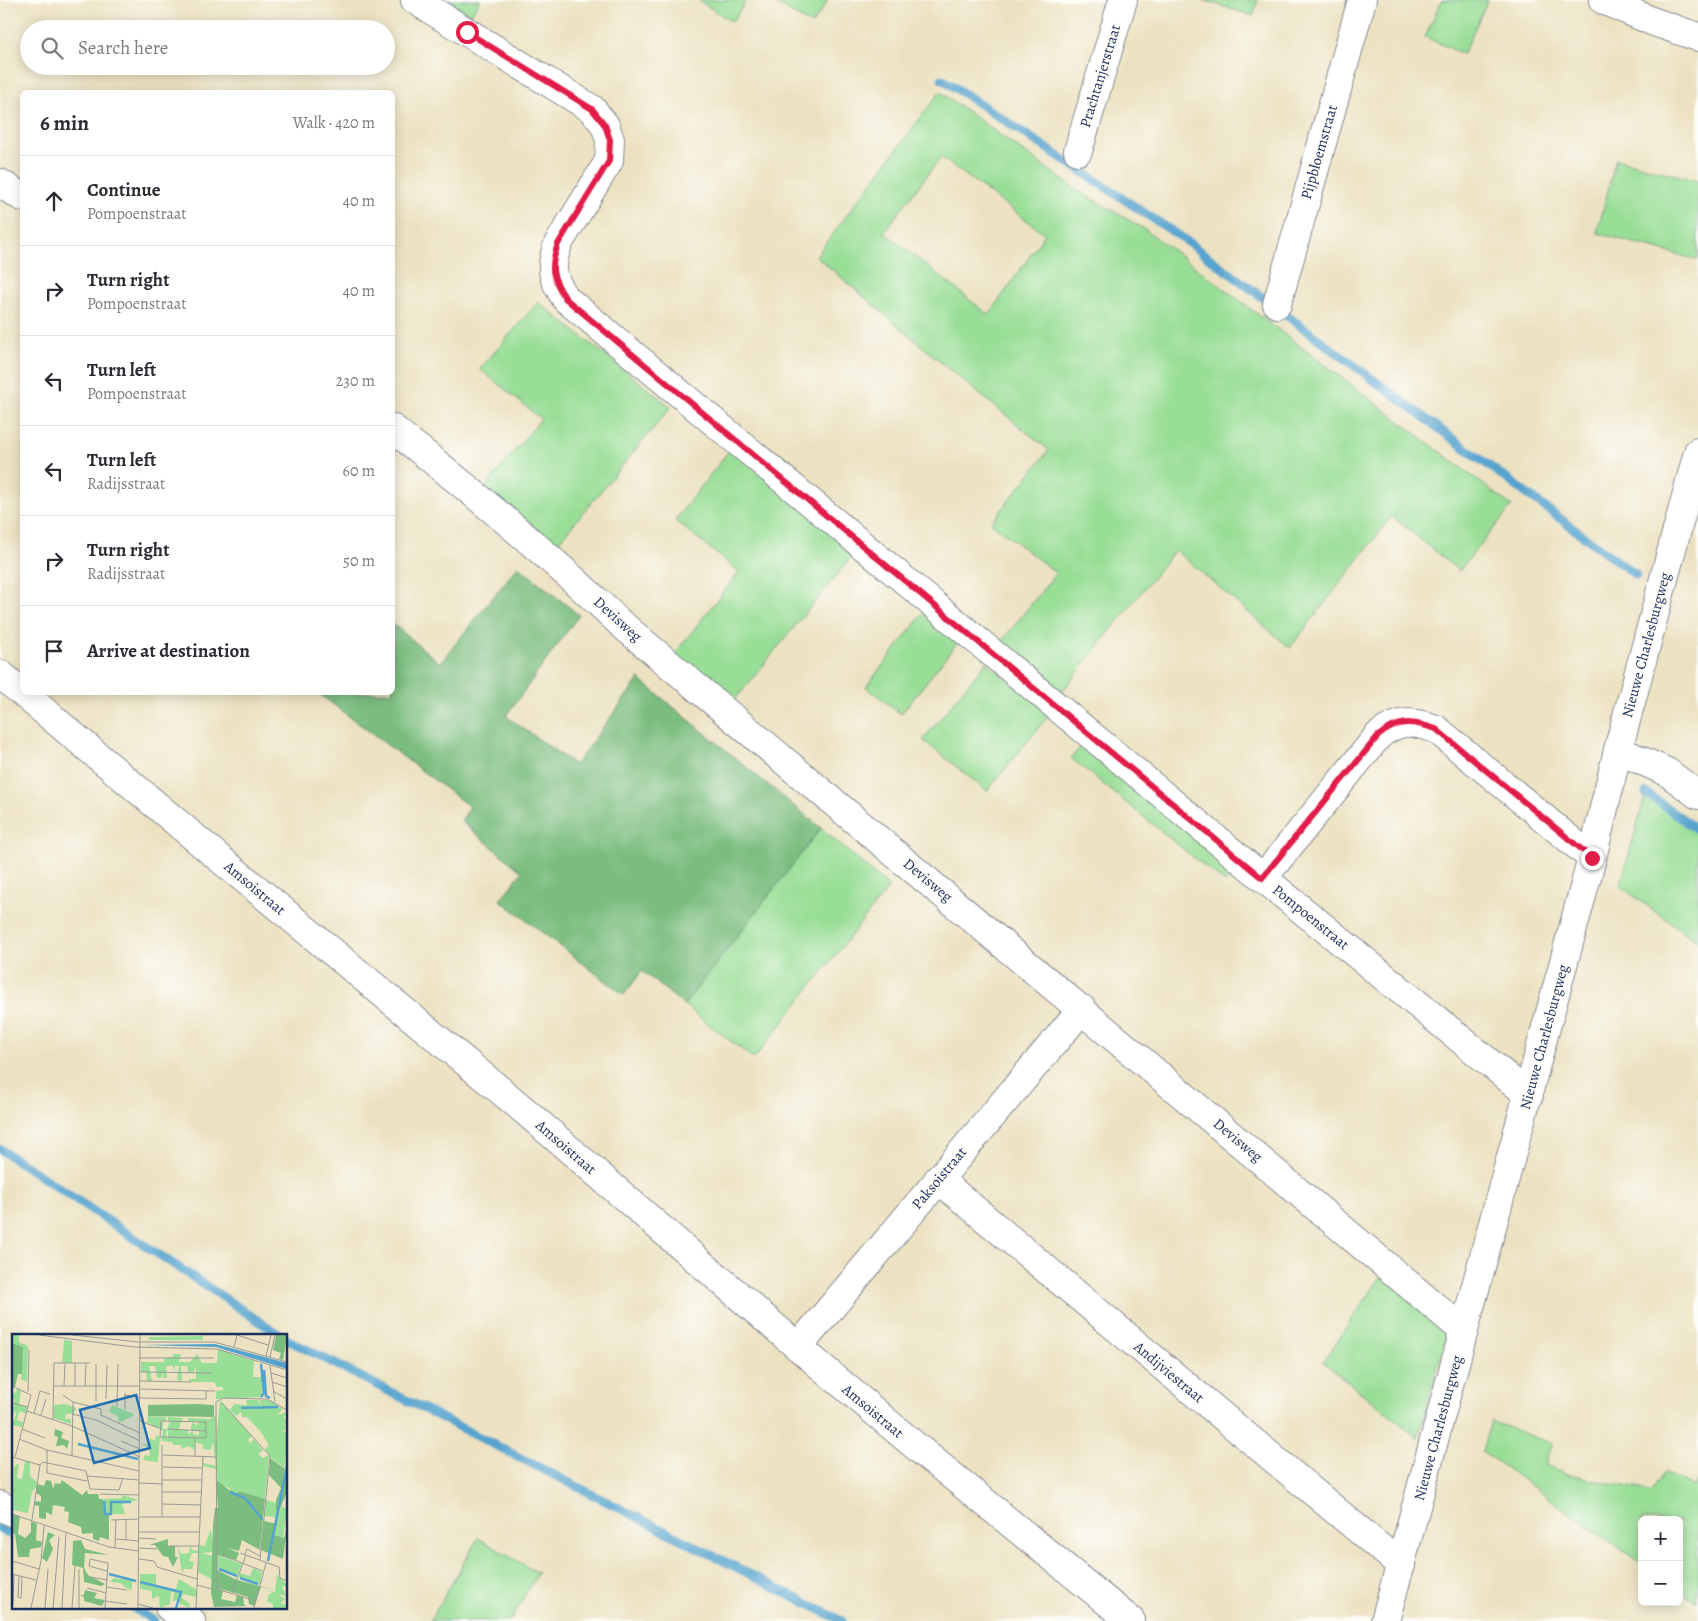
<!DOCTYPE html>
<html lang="en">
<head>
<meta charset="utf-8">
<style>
  body { margin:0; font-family:Alegreya,serif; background:#f7f7f7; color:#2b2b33 }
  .controls { position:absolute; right:15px; bottom:15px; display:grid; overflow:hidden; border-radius:8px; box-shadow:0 2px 12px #0003 }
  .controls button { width:45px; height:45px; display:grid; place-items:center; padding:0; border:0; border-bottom:1px solid #e1e1e2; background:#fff; color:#2b2b33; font:25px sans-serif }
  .stop { position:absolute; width:15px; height:15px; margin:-11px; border:4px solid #e11d48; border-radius:50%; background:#fff }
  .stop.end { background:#e11d48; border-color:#fff; box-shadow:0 1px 5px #0008 }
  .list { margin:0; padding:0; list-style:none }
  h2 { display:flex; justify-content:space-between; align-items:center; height:65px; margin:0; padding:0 20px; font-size:21px }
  h2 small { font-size:16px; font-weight:400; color:#7c7c81 }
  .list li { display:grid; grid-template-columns:32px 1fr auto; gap:15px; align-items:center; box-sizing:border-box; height:90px; padding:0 20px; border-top:1px solid #e1e1e2 }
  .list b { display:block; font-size:19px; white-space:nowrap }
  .list p { margin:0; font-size:16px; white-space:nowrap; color:#7c7c81 }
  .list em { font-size:16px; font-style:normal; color:#7c7c81 }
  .icon { flex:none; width:28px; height:28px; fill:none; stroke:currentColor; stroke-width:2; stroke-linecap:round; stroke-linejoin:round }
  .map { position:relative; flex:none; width:1698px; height:1621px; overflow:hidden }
  .search { position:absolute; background:#fff; box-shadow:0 2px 12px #0003; left:20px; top:20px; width:375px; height:55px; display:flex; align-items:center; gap:12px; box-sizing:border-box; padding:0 18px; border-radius:28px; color:#7c7c81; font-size:19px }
  .panel { position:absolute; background:#fff; box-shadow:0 2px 12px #0003; left:20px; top:90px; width:375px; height:605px; border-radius:8px }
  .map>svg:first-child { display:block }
  .green { fill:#99de96; stroke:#5a867a; fill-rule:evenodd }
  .forest { fill:#7abd7f; stroke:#4a766e }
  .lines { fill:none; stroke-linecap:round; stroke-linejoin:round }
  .stream { stroke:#54a3ce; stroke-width:9 }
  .street-casing { stroke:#848890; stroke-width:30 }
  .street { stroke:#fff; stroke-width:28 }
  .route { stroke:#e11d48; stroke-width:6 }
  .labels { text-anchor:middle; stroke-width:4.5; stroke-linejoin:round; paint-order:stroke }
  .street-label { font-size:15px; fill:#1b2f5e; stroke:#fdfcf7 }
  .inset-river { fill:none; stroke:#54a3ce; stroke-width:2.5 }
  .inset-road { fill:none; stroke:#989a99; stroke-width:1 }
  .view { fill:#1f6fb2; fill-opacity:0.15; stroke:#1f6fb2; stroke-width:2.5 }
  .inset-edge { fill:none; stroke:#1b2f5e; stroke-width:2.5 }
</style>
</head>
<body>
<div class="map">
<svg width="1698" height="1621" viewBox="0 0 1698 1621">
  <rect width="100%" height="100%" fill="#fdfcf7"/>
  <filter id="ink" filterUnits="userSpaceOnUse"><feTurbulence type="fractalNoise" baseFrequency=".02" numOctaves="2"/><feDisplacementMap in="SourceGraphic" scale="10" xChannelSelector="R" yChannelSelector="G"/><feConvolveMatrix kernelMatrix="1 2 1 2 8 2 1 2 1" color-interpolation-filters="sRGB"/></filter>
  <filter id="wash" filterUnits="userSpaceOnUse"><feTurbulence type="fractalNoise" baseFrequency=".0096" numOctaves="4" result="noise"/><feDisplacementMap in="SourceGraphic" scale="20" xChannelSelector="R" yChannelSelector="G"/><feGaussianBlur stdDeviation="1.12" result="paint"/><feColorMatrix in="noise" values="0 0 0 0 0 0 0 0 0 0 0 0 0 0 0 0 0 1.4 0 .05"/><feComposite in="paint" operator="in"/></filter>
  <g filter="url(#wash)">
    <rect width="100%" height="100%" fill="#ece2c1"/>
    <!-- green -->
    <g class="green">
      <polygon points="446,0 480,0 471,15"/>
      <polygon points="698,0 747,0 732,22"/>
      <polygon points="770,0 828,0 812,25"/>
      <polygon points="1203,0 1258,0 1253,16"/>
      <polygon points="1442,0 1488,0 1463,54 1425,37"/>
      <path d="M 940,92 L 1077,190 L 1146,230 L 1512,506 L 1459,571 L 1392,516 L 1290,648 L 1175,550 L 1061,693 L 1001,642 L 1056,573 L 991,523 L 1049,450 L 950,370 L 816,256 ZM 941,157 L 1045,234 L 989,315 L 884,232 Z"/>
      <polygon points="1616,159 1698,181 1698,260 1597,233"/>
      <polygon points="538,302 671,407 551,551 482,491 541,419 480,369"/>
      <polygon points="731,448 857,550 730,706 672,657 739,572 675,520"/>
      <polygon points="925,611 960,639 901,714 866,687"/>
      <polygon points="986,662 1050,714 987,791 923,740"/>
      <polygon points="1084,744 1237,869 1225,883 1071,758"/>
      <polygon points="1646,793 1698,830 1698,942 1620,886"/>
      <polygon points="821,828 889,887 754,1059 684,1005"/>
      <polygon points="1382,1275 1448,1330 1418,1438 1323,1362"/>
      <polygon points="1491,1421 1553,1444 1544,1464 1566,1475 1651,1491 1664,1472 1693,1487 1698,1481 1698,1603 1679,1590 1679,1520 1642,1520 1642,1564 1482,1451"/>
      <polygon points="478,1538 538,1573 510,1621 430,1621"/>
    </g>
    <!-- forest -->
    <polygon class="forest" points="518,566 579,615 506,716 575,765 639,679 821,828 684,1005 642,971 624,995 500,900 522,872 461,821 470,807 318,693 392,692 393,624 440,663"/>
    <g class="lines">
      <!-- stream -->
      <g class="stream">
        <polyline points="942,79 1181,237 1636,575"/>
        <polyline points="1646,793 1698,830"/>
        <polyline points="0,1149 280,1335"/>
        <polyline points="286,1339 842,1621"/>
        <polyline points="0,1529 14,1536"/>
        <polyline points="132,1607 154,1621"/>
      </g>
    </g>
  </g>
  <g filter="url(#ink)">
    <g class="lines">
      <defs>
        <g id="street">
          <path d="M 415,0 L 592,109 L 605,125 L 610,140 L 609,161 L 558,244 C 549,269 552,278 566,299 L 1263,878 L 1529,1095"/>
          <polyline points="1603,0 1654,22 1698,37"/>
          <polyline points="1078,151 1123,0"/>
          <polyline points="0,183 22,197"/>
          <polyline points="1277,304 1362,0"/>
          <path d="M 392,428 C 471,490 548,554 620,623 L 1464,1331"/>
          <polyline points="0,674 225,863 519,1106 798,1347 913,1444 1131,1621"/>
          <polyline points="1618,750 1667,772 1698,795"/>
          <path d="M 1263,878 L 1378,736 C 1399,719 1412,721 1436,729 L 1592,858"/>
          <polyline points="938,1179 1401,1565"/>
          <polyline points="798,1347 1082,1009"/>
          <polyline points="0,1505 14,1513"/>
          <polyline points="169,1607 191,1621"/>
          <polyline points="1385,1621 1592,858 1618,750 1698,452"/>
        </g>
      </defs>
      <!-- street casing -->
      <use href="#street" class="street-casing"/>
      <!-- street -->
      <use href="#street" class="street"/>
    </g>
  </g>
  <g class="lines" filter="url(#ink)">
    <!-- route -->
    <path class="route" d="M 467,32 L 592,109 L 605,125 L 610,140 L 609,161 L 558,244 C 549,269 552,278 566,299 L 1262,878 L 1378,736 C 1399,719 1412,721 1436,729 L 1592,858"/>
  </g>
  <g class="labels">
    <!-- street labels -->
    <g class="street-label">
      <text transform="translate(1100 76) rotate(-73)" y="5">Prachtanjerstraat</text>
      <text transform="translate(1319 152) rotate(-74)" y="5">Pijpbloemstraat</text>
      <text transform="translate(618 619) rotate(42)" y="5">Devisweg</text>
      <text transform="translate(1646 645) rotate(-75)" y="5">Nieuwe Charlesburgweg</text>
      <text transform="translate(928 880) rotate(40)" y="5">Devisweg</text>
      <text transform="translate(255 888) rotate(40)" y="5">Amsoistraat</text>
      <text transform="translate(1311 917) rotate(39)" y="5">Pompoenstraat</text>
      <text transform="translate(1544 1037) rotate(-75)" y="5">Nieuwe Charlesburgweg</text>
      <text transform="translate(1238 1140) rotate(40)" y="5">Devisweg</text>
      <text transform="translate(566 1147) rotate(41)" y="5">Amsoistraat</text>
      <text transform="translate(939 1178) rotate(-50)" y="5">Paksoistraat</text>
      <text transform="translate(1169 1372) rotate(40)" y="5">Andijviestraat</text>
      <text transform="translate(873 1411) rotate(40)" y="5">Amsoistraat</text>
      <text transform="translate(1438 1428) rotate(-75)" y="5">Nieuwe Charlesburgweg</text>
    </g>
  </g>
  <!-- overview -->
  <g transform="translate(12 1334)">
    <rect width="275" height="275" fill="#ece2c1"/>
    <path d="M 0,1 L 7,1 L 7,8 L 16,12 L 15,47 L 9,46 L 11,13 L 0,9 ZM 191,2 L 191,6 L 137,6 L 137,3 ZM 52,6 L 60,7 L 60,29 L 50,29 ZM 206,15 L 242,27 L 241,43 L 250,43 L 250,63 L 204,65 L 204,57 L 211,56 L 211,53 L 205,53 L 202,48 L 177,48 L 177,45 L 184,45 L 184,32 L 182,38 L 176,38 L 175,32 L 169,32 L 170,48 L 165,45 L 167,32 L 163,32 L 163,38 L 161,32 L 154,32 L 155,44 L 151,44 L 151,38 L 149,44 L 145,44 L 143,32 L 137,32 L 140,47 L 135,47 L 134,38 L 129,38 L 129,28 L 152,28 L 152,24 L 161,23 L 161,20 L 169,20 L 167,28 L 178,28 L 185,20 L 190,29 L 205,29 ZM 5,55 L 9,56 L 7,71 L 15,73 L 14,80 L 8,77 L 6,81 L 5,86 L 11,88 L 10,93 L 0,91 L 4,81 L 3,77 L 0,80 L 3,65 L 0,67 L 0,58 L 4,59 ZM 208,66 L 240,102 L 236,106 L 238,109 L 242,105 L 251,116 L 246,120 L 251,124 L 257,121 L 253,165 L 227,157 L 224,161 L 218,158 L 218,154 L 206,150 L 204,135 L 191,132 L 191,129 L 204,132 L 201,109 L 198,116 L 191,115 L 191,111 L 183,108 L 182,116 L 177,112 L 169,115 L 169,111 L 161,111 L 160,108 L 149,107 L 151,97 L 135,88 L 136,82 L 154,83 L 154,87 L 148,87 L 147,89 L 151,87 L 151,95 L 155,95 L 154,103 L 156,104 L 156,92 L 159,87 L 156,87 L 156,83 L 171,84 L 166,96 L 176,96 L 176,100 L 181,97 L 181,100 L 187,101 L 187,96 L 179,96 L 179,92 L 181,88 L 185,92 L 186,88 L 191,88 L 176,87 L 176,84 L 198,85 L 204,81 L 204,108 ZM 234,66 L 246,66 L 249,71 L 248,66 L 257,66 L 271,75 L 265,81 L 275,78 L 272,83 L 275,89 L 271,90 L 275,92 L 271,98 L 275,99 L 273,134 L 258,123 L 253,115 L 257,111 L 248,97 L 235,83 L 230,83 L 229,78 L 224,82 L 218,76 L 222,70 L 235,71 ZM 53,70 L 64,74 L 62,80 L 54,80 L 53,85 L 59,85 L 59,90 L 41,84 L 42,71 ZM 100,71 L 122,80 L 121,82 L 107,89 L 106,82 L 97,78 ZM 144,101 L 148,103 L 146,128 L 131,126 L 133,121 L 137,122 L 138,114 L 129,110 L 137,110 L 138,104 L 143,107 ZM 13,127 L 18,128 L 18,142 L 25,148 L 24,153 L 20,158 L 16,179 L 1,176 L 0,179 L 2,133 L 7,129 L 5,144 L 10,145 ZM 110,161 L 126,166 L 110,170 L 113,180 L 93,180 L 92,165 L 110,164 ZM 254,166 L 264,169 L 264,176 L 268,177 L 269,172 L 275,175 L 271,204 L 262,201 L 265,188 L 262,183 L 252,182 ZM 199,195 L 202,218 L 190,219 L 201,222 L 201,246 L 186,238 L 187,219 L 180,219 L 177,227 L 182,228 L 180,235 L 172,235 L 170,240 L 166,212 L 169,220 L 177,219 L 178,212 L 180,216 L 187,217 L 187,211 L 195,212 L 193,210 ZM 205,221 L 230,230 L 225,242 L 205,234 ZM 241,234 L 250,238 L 248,250 L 227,243 L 228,239 L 238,242 ZM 128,240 L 144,240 L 144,251 L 128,247 ZM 265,240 L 275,251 L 275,253 L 270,252 L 274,262 L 266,260 L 273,265 L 269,269 L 274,271 L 273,274 L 261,274 L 261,270 L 255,268 L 257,260 L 261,258 L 248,254 L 263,258 ZM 102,244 L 124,247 L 124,248 L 120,248 L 120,256 L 116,255 L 108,249 L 98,248 ZM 167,245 L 185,256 L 184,263 L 171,260 L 170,264 L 178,270 L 177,273 L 168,270 L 167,266 L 161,267 L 162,258 L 159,258 L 158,270 L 148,274 L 147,262 L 140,265 L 140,257 L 128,255 L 128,249 L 169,258 L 168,262 L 169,257 L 164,255 Z" fill="#99de96"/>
    <path d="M 264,1 L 275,1 L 271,26 L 267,25 L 269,19 L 261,16 ZM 0,9 L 11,13 L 10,40 L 6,40 L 3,53 L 0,52 ZM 183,70 L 202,71 L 202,83 L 136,82 L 136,71 ZM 43,95 L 51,98 L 49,104 L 57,107 L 55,115 L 52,111 L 44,112 L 46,103 L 42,101 ZM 258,124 L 273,135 L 271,145 L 275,133 L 275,158 L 267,177 L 264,176 L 264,166 L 269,154 L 257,141 ZM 34,146 L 39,147 L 41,155 L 43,149 L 48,150 L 50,146 L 70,161 L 75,156 L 76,160 L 86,160 L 87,165 L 91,165 L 92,180 L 97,181 L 97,206 L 88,203 L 87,207 L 81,205 L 81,199 L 70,200 L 69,193 L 56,188 L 57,178 L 52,177 L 53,173 L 41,171 L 40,181 L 34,178 L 34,185 L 27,184 L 27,172 L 22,171 L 23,167 L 29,168 L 29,162 L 24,159 L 25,150 L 32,152 ZM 204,146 L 224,161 L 227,157 L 253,165 L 248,216 L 230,206 L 227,217 L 215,214 L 227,219 L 224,226 L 205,221 L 205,236 L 225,246 L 263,256 L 249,253 L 242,272 L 237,270 L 236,263 L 205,254 L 211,257 L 209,265 L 223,268 L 225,261 L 231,263 L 232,271 L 235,272 L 202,273 L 199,259 L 201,191 L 203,174 L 206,174 ZM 0,180 L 8,182 L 6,200 L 13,204 L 19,198 L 19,187 L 25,190 L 24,206 L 30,208 L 29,213 L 18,215 L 17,223 L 6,223 L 3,200 L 0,199 ZM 252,187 L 265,190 L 262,201 L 272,204 L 275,194 L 271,225 L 249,216 ZM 36,198 L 43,201 L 37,206 L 41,215 L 35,228 L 30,224 ZM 156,205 L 156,212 L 163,212 L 163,223 L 166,223 L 161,233 L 156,223 L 151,222 L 143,211 L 137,211 ZM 69,206 L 73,215 L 97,221 L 73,219 L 72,234 L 76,241 L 93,250 L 89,252 L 72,248 L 71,234 L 60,231 L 61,207 ZM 73,256 L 85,259 L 82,264 L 93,266 L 90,272 L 72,267 L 72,263 L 68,261 L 72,261 Z" fill="#7abd7f"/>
    <path d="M 203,10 L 275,29 L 275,35 L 204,13 L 129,11 Z" fill="#54a3ce"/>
    <path class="inset-river" d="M 252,36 L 254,62 L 258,64M 249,63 L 252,59 L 249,30M 229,74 L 266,73M 66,110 L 126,125M 218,158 L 233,164 L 250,185M 92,167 L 93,180 L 99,180 L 99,168 L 119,168M 256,227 L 275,132M 207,235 L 225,242M 97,240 L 124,247M 228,244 L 246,250M 128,248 L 169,258 L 164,274"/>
    <path class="inset-road" d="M 27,1 L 122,13 L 205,15 L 275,36M 60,1 L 127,8 L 202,8 L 275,28M 222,13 L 225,1 L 256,11M 254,22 L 259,1M 258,23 L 263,1M 128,24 L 202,24M 258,31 L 263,68M 128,38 L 200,39M 259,39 L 275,44M 128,47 L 179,48M 260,48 L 275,53M 0,52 L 19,61 L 3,123M 42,52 L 128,52M 52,52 L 53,29M 63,52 L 63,29M 73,52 L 74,29M 128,55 L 203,57M 261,57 L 275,65M 16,58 L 17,16M 51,61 L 61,68 L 60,121M 113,61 L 128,63M 128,64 L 194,65 L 194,56M 94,65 L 95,31M 84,67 L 84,30M 61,68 L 89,75 L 89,81 L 128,99M 0,69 L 16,73M 210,69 L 258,122 L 248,226M 105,72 L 106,30M 113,75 L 113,59M 15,77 L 60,92 L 128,123M 22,79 L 28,57 L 38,60M 60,80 L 84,86 L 128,107M 29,81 L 34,65M 41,85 L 42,29 L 78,29M 128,87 L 147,94M 149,87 L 194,88 L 194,104 L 148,103 ZM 10,95 L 33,104M 155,95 L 194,97M 7,105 L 35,116 L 127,137M 109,107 L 128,115M 150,111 L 150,183M 35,116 L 35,139 L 75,147M 151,121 L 204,123M 183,122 L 183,104M 0,123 L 28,131 L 31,128 L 74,137 L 78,155 L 107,156 L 111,144M 151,133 L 190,134M 75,142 L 127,146M 150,146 L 190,146M 127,149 L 150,150M 150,158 L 189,158M 88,160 L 127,161M 150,170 L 189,171M 0,180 L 97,213 L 127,217M 127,183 L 188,183M 20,186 L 28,131M 99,186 L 127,185M 127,198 L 188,198M 127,204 L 144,205M 104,205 L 127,207M 114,206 L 114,185M 157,212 L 187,212M 103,214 L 104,186M 127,214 L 145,215M 228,219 L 267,233 L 268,244 L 275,247M 233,220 L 235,215 L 248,222M 209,221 L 251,237M 127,225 L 142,227 L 145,233 L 185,245M 0,227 L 27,235M 67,235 L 67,274M 0,240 L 24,246M 79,243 L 95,246M 185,251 L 200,255M 94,253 L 115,256M 75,254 L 94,259M 220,259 L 234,221M 6,263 L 9,264 L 10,243M 6,263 L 7,242M 93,267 L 115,270M 244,267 L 205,255 L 204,68 L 211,64 L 255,65 L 275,76M 1,270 L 2,241M 126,270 L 141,274M 19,274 L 29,227 L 32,192M 33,274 L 36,235M 41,274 L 47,203M 50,274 L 54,198M 60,274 L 63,232M 93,274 L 96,229 L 78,225 L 77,232 L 95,237M 126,274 L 128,1M 184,274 L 191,123M 242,274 L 254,229"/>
    <path class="view" d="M 124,61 L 138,114 L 82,129 L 68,76 Z"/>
    <rect width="275" height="275" class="inset-edge"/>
  </g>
</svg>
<div class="controls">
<button>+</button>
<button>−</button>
</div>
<div class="stop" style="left:467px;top:32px"></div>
<div class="stop end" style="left:1592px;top:858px"></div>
<div class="search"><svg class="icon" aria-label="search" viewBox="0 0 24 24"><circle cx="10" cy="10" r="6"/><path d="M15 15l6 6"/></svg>Search here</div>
<section class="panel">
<h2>6 min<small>Walk · 420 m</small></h2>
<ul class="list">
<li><svg class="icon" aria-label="ahead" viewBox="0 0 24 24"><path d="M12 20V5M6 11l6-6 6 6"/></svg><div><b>Continue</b><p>Pompoenstraat</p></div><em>40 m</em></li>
<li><svg class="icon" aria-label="right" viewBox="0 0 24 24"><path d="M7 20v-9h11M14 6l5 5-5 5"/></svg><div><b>Turn right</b><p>Pompoenstraat</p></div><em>40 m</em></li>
<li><svg class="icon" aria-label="left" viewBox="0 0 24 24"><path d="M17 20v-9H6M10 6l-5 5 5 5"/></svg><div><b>Turn left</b><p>Pompoenstraat</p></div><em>230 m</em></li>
<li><svg class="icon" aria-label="left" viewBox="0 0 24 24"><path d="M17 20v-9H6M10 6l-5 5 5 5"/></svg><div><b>Turn left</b><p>Radijsstraat</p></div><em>60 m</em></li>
<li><svg class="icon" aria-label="right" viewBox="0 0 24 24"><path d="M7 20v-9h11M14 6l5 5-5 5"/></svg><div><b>Turn right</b><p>Radijsstraat</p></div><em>50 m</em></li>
<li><svg class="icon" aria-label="arrive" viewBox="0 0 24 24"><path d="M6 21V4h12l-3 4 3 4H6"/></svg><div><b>Arrive at destination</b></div></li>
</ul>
</section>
</div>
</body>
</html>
